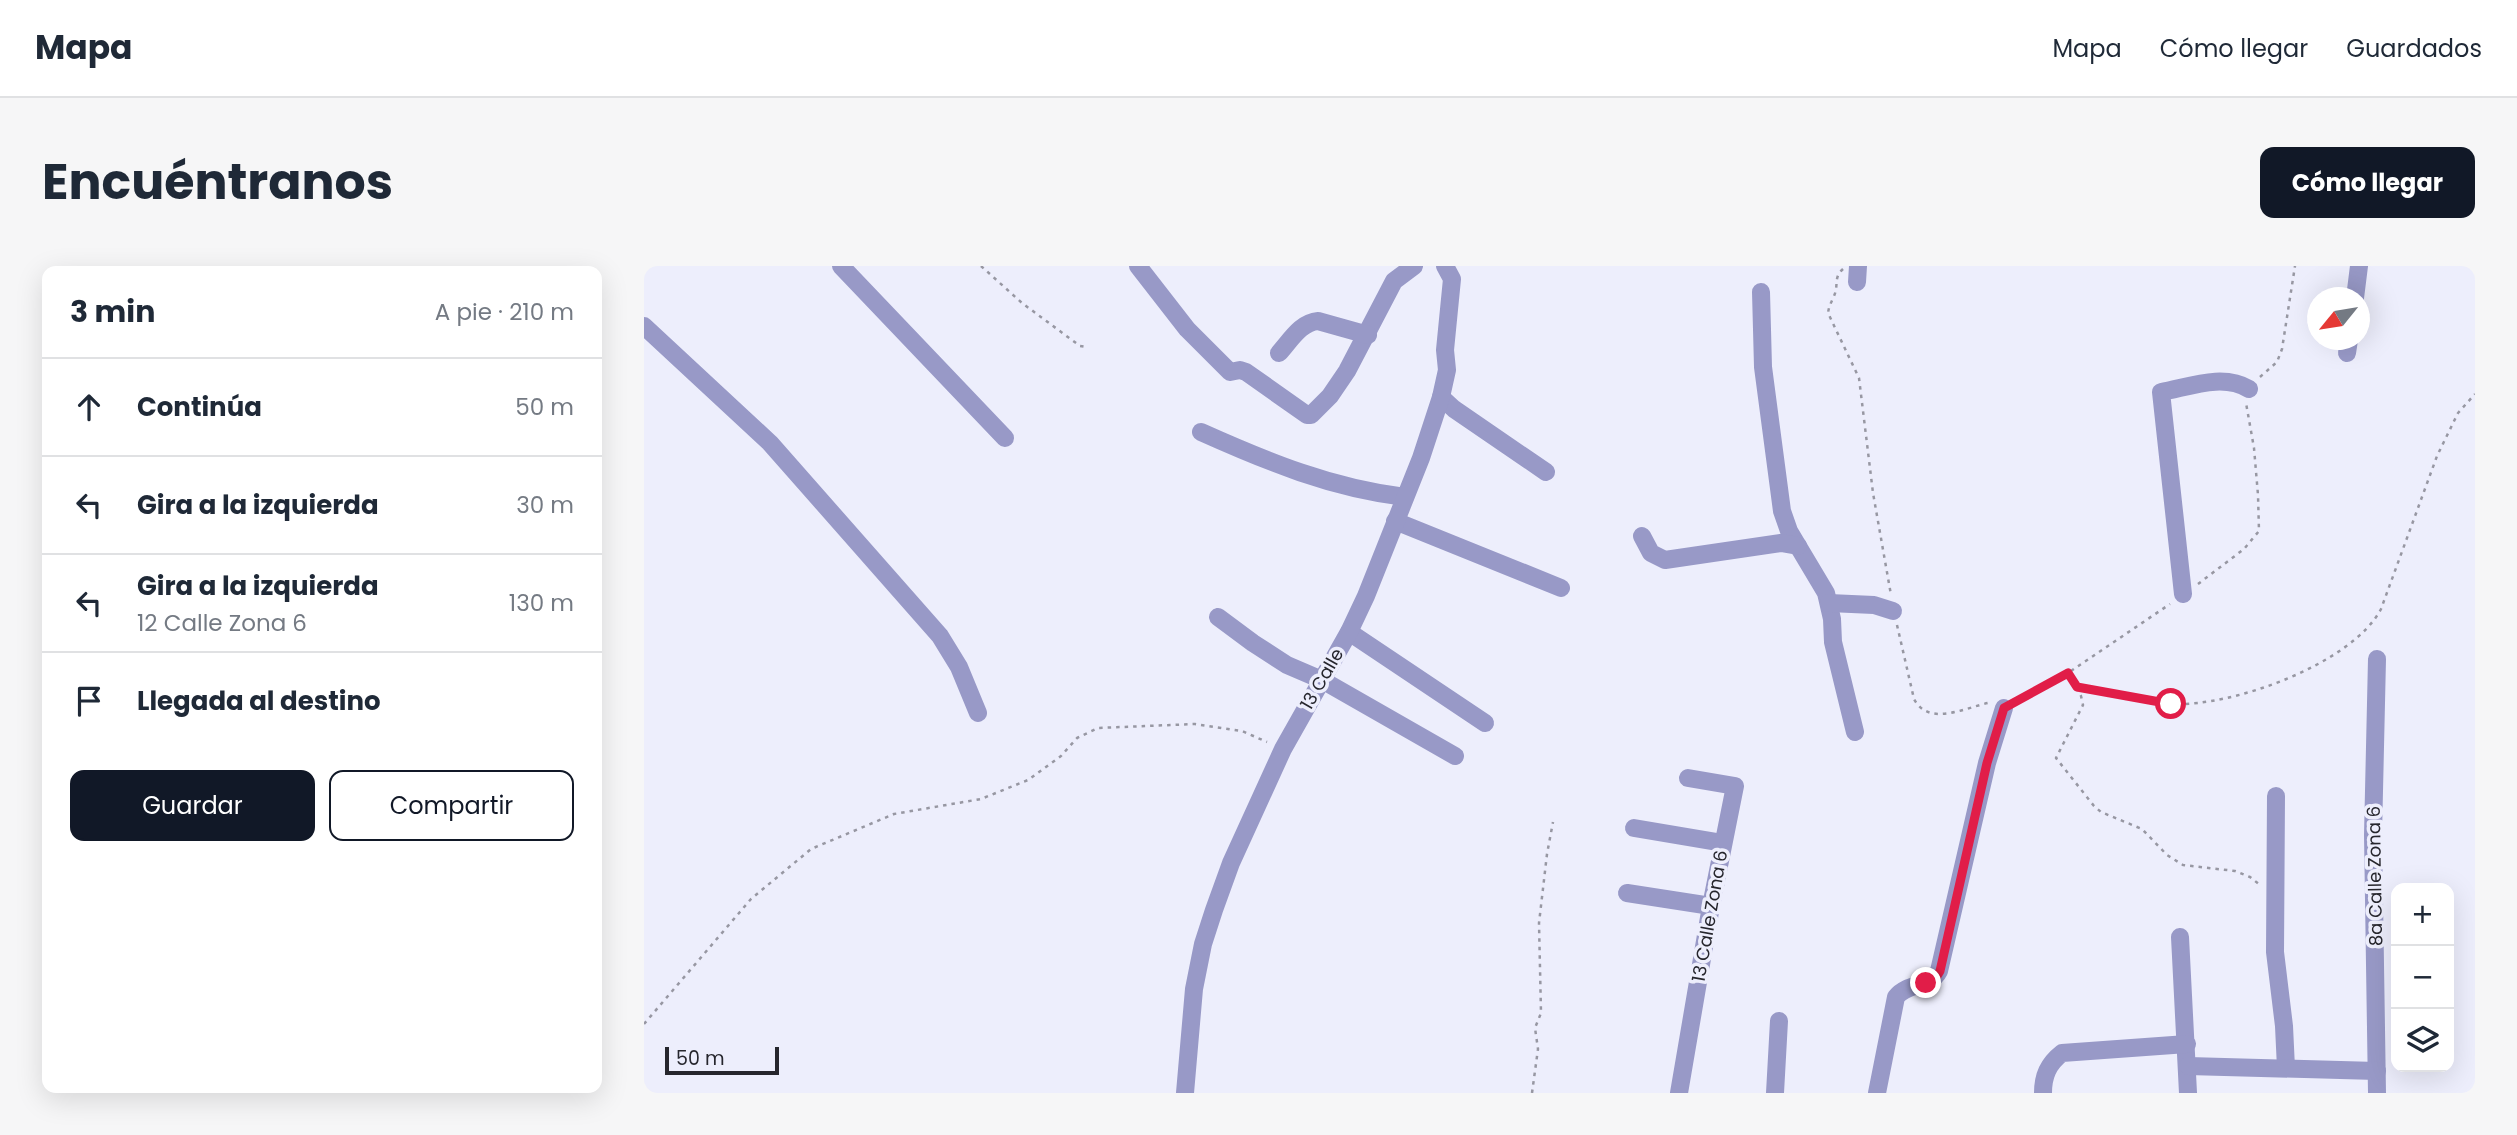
<!DOCTYPE html>
<html lang="es">
<head>
<meta charset="utf-8">
<style>
  body { margin:0; font-family:Poppins,sans-serif; background:#f6f6f7; color:#1f2937 }
  .controls { position:absolute; right:21px; bottom:21px; display:grid; overflow:hidden; border-radius:14px; box-shadow:0 7px 28px #0002 }
  .controls button { width:63px; height:63px; display:grid; place-items:center; padding:0; border:0; border-bottom:2px solid #e0e1e3; background:#fff; color:#1f2937; font:35px sans-serif }
  .compass { position:absolute; left:1663px; top:21px; width:63px; height:63px; border-radius:50%; background:#fff; box-shadow:0 7px 28px #0002; rotate:240deg }
  .scale { position:absolute; left:21px; bottom:18px; width:114px; box-sizing:border-box; padding-left:7px; border:4px solid #26262d; border-top:0; font-size:19px; line-height:24px; white-space:nowrap; color:#26262d; -webkit-text-stroke:5px #edeefc; paint-order:stroke }
  .stop { position:absolute; width:21px; height:21px; margin:-16px; border:5px solid #e11d48; border-radius:50%; background:#fff }
  .stop.end { background:#e11d48; border-color:#fff; box-shadow:0 2px 7px #0008 }
  .list { margin:0; padding:0; list-style:none }
  h2 { display:flex; justify-content:space-between; align-items:center; height:91px; margin:0; padding:0 28px; font-size:30px }
  h2 small { font-size:23px; font-weight:400; color:#747a83 }
  .list li { display:grid; grid-template-columns:46px 1fr auto; gap:21px; align-items:center; box-sizing:border-box; height:98px; padding:0 28px; border-top:2px solid #e0e1e3 }
  .list b { display:block; font-size:26px; white-space:nowrap }
  .list p { margin:0; font-size:23px; white-space:nowrap; color:#747a83 }
  .list em { font-size:23px; font-style:normal; color:#747a83 }
  .actions { display:flex; gap:14px; padding:21px 28px }
  .actions a { flex:1; padding:16px 0; border:2px solid #111827; border-radius:14px; text-align:center; font-size:24px; color:#111827 }
  .actions .main { background:#111827; color:#fff }
  .icon { flex:none; width:38px; height:38px; fill:none; stroke:currentColor; stroke-width:2; stroke-linecap:round; stroke-linejoin:round }
  .map { position:relative; flex:none; width:1831px; height:827px; overflow:hidden; border-radius:14px }
  header { display:flex; align-items:center; gap:42px; box-sizing:border-box; height:98px; padding:0 35px; background:#fff; border-bottom:2px solid #e0e1e3 }
  header strong { font-size:33px }
  nav { display:flex; gap:38px; margin-inline-start:auto; font-size:24px }
  .intro { display:flex; align-items:center; justify-content:space-between; box-sizing:border-box; height:168px; padding:0 42px }
  h1 { margin:0; font-size:49px }
  .button { padding:18px 32px; border-radius:14px; background:#111827; color:#fff; font-size:24px; font-weight:700 }
  main { display:flex; gap:42px; padding:0 42px }
  aside { flex:1; background:#fff; border-radius:14px; box-shadow:0 7px 28px #0002 }
  .map>svg:first-child { display:block }
  .lines { fill:none; stroke-linecap:round; stroke-linejoin:round }
  .path { stroke:#9797a2; stroke-width:2.5; stroke-dasharray:3.5 5; stroke-linecap:butt }
  .minor { stroke:#9899c7; stroke-width:18 }
  .route { stroke:#e11d48; stroke-width:9 }
  .labels { text-anchor:middle; stroke-width:7; stroke-linejoin:round; paint-order:stroke }
  .street-label { font-size:18px; fill:#26262d; stroke:#edeefc }
</style>
</head>
<body>
<header>
<strong>Mapa</strong>
<nav><a>Mapa</a><a>Cómo llegar</a><a>Guardados</a></nav>
</header>
<div class="intro"><h1>Encuéntranos</h1><a class="button">Cómo llegar</a></div>
<main>
<aside>
<h2>3 min<small>A pie · 210 m</small></h2>
<ul class="list">
<li><svg class="icon" aria-label="ahead" viewBox="0 0 24 24"><path d="M12 20V5M6 11l6-6 6 6"/></svg><div><b>Continúa</b></div><em>50 m</em></li>
<li><svg class="icon" aria-label="left" viewBox="0 0 24 24"><path d="M17 20v-9H6M10 6l-5 5 5 5"/></svg><div><b>Gira a la izquierda</b></div><em>30 m</em></li>
<li><svg class="icon" aria-label="left" viewBox="0 0 24 24"><path d="M17 20v-9H6M10 6l-5 5 5 5"/></svg><div><b>Gira a la izquierda</b><p>12 Calle Zona 6</p></div><em>130 m</em></li>
<li><svg class="icon" aria-label="arrive" viewBox="0 0 24 24"><path d="M6 21V4h12l-3 4 3 4H6"/></svg><div><b>Llegada al destino</b></div></li>
</ul>
<div class="actions"><a class="main">Guardar</a><a>Compartir</a></div>
</aside>
<div class="map">
<svg width="1831" height="827" viewBox="0 0 1831 827">
  <rect width="100%" height="100%" fill="#edeefc"/>
  <g class="lines">
    <!-- path -->
    <g class="path">
      <polyline points="337,0 378,37 436,80 442,81"/>
      <path d="M 1199,3 C 1189,12 1195,19 1190,30 C 1187,37 1185,40 1184,47 L 1215,112 L 1229,227 L 1247,329"/>
      <polyline points="1616,111 1633,96 1638,83 1651,0"/>
      <polyline points="1554,318 1600,283 1615,265 1614,229 1610,182 1602,137"/>
      <path d="M 1253,359 L 1270,433 C 1285,461 1320,442 1344,437"/>
      <polyline points="1424,407 1437,430 1439,439 1412,492 1450,540 1457,546 1498,563 1523,589 1539,599 1591,605 1606,611 1616,619"/>
      <path d="M 1433,421 C 1464,427 1496,437 1528,438 C 1588,441 1708,398 1737,343 L 1793,190 L 1814,147 L 1831,128"/>
      <polyline points="1375,434 1424,407 1526,338"/>
      <polyline points="0,758 107,633 167,583 250,548 337,533 384,514 417,490 433,472 454,462 551,458 598,465 623,476"/>
      <polyline points="888,827 894,783 891,762 897,747 895,657 903,588 909,556"/>
    </g>
    <!-- minor -->
    <g class="minor">
      <polyline points="197,0 361,172"/>
      <polyline points="494,0 543,63 586,106 596,104 602,106 663,149 667,149 686,130 703,105 750,15 770,0"/>
      <polyline points="1213,16 1214,0"/>
      <polyline points="1117,26 1119,101 1138,245 1145,265 1182,327 1188,353 1189,376 1211,466"/>
      <polyline points="1711,32 1715,0"/>
      <polyline points="0,60 126,177 296,370 315,401 334,447"/>
      <path d="M 635,87 C 646,75 657,56 674,55 L 724,69"/>
      <polyline points="1703,87 1705,74"/>
      <polyline points="797,131 810,143 902,206"/>
      <path d="M 557,166 C 624,196 687,222 761,231"/>
      <polyline points="751,255 917,322"/>
      <polyline points="998,270 1007,287 1021,294 1137,277 1154,280"/>
      <path d="M 1539,328 L 1517,126 C 1545,121 1579,107 1605,123"/>
      <polyline points="1185,337 1230,339 1249,345"/>
      <polyline points="574,351 609,377 643,399 678,414 811,490"/>
      <polyline points="705,366 841,457"/>
      <polyline points="1733,393 1729,569 1733,827"/>
      <polyline points="1632,530 1631,686 1640,760 1642,802"/>
      <polyline points="990,562 1079,577"/>
      <polyline points="983,627 1067,640"/>
      <polyline points="1536,671 1544,827"/>
      <polyline points="1544,800 1733,805"/>
      <polyline points="541,827 550,723 559,678 570,644 587,597 639,483 705,366 722,330 777,192 797,131 803,104 801,84 808,13 801,0"/>
      <polyline points="1035,827 1067,640 1091,520 1044,512"/>
      <polyline points="1131,827 1135,755"/>
      <path d="M 1233,827 L 1252,731 C 1264,716 1286,722 1295,705 L 1343,497 L 1360,442"/>
      <path d="M 1399,827 C 1399,810 1404,798 1418,787 L 1543,778"/>
    </g>
  </g>
  <g class="lines">
    <!-- route -->
    <polyline class="route" points="1282,717 1291,713 1296,705 1343,497 1360,442 1424,407 1433,421 1527,438"/>
  </g>
  <g class="labels">
    <!-- street labels -->
    <g class="street-label">
      <text transform="translate(678 413) rotate(-60)" y="6">13 Calle</text>
      <text transform="translate(1731 610) rotate(-91)" y="6">8a Calle Zona 6</text>
      <text transform="translate(1066 650) rotate(-80)" y="6">13 Calle Zona 6</text>
    </g>
  </g>
</svg>
<div class="controls">
<button>+</button>
<button>−</button>
<button><svg class="icon" aria-label="layers" viewBox="0 0 24 24"><path d="M12 4l9 5-9 5-9-5zM3 14l9 5 9-5"/></svg></button>
</div>
<svg class="compass" viewBox="-18 -18 36 36"><path d="M0-13l5 13h-10z" fill="#e53935"/><path d="M0 13l5-13h-10z" fill="#747a83"/></svg>
<div class="scale">50 m</div>
<div class="stop" style="left:1527px;top:438px"></div>
<div class="stop end" style="left:1282px;top:717px"></div>
</div>
</main>
</body>
</html>
